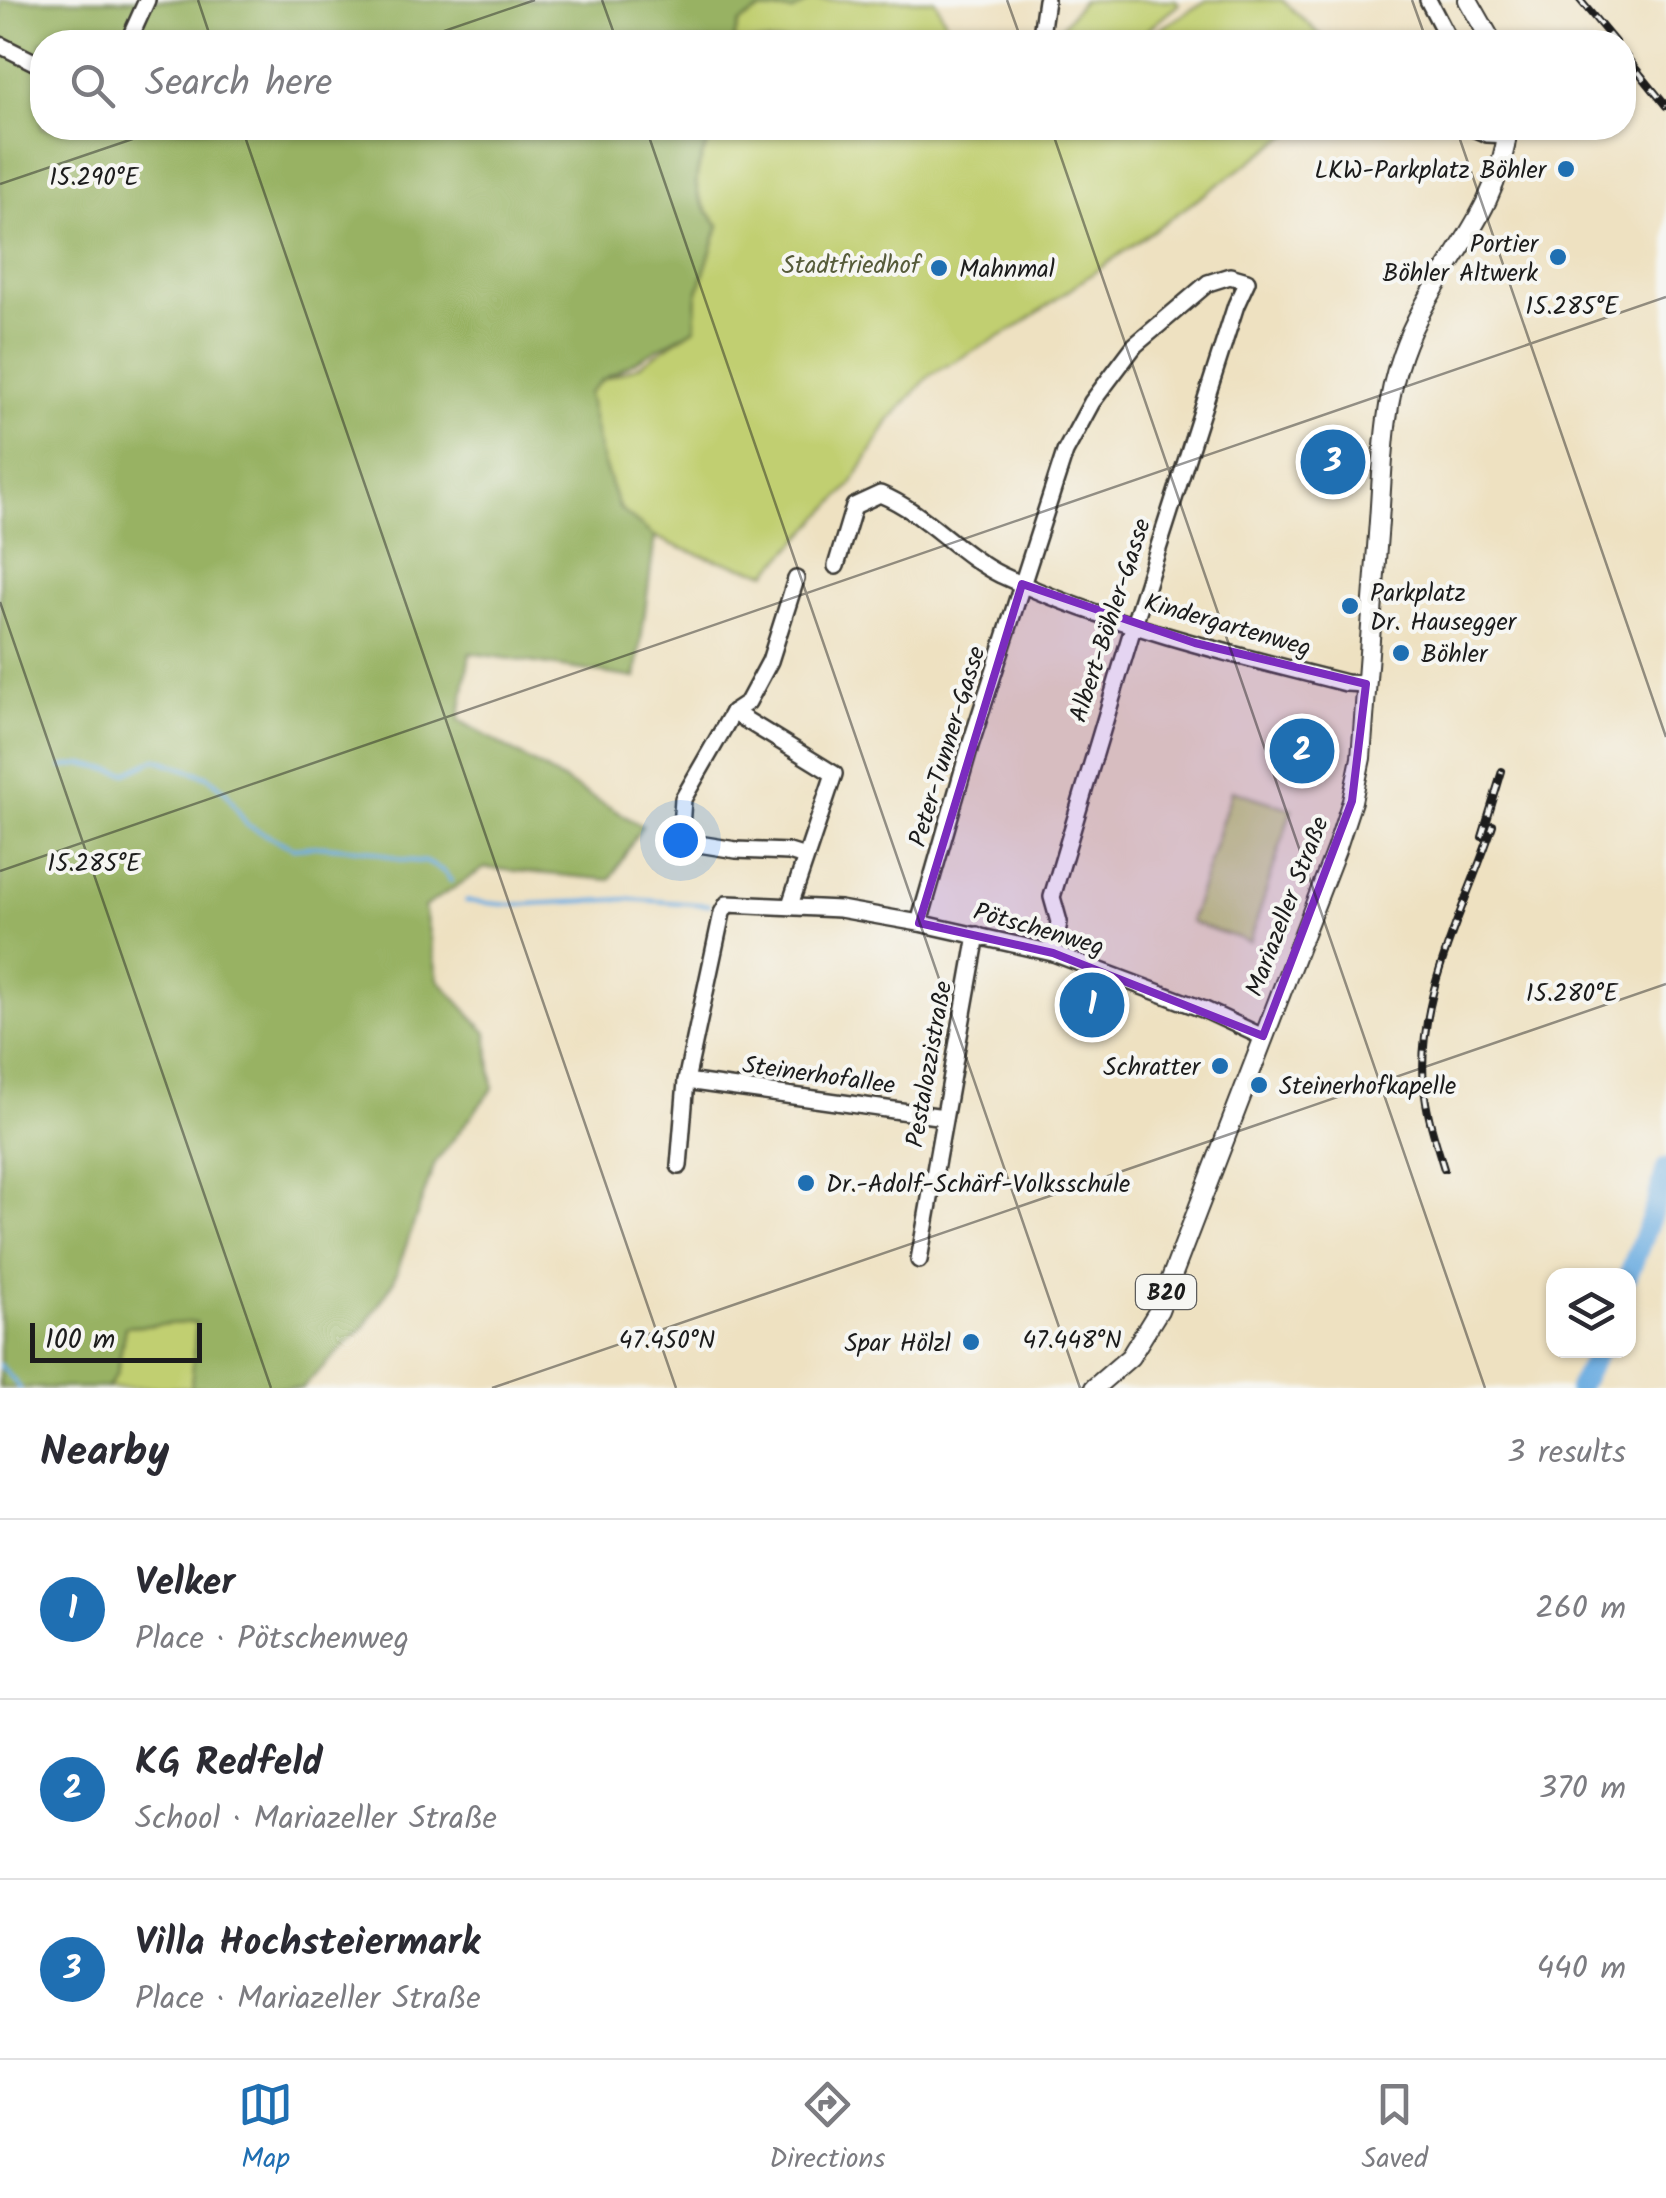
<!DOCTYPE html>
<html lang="en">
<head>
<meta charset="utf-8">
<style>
  body { margin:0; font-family:Kalam,sans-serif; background:#f2f2f3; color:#2b2b33 }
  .controls { position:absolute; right:30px; bottom:30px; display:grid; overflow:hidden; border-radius:20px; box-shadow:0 2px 8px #0004 }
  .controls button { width:90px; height:90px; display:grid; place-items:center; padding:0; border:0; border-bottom:2px solid #e1e1e2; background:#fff; color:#2b2b33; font:50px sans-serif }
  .scale { position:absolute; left:30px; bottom:25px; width:172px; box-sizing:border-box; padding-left:10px; border:5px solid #1c1c1c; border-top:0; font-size:28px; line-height:35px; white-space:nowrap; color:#1c1c1c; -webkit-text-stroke:8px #f6f6f2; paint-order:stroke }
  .you { position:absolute; left:680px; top:840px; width:35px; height:35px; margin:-25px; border:8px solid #fff; border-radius:50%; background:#1a73e8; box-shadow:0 0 0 15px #1a73e833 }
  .badge { display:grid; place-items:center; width:65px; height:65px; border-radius:50%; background:#1f6fb2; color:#fff; font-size:32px; font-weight:700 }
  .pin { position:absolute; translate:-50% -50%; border:5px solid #fff; box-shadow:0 2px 10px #0006 }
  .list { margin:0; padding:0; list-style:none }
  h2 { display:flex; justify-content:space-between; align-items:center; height:130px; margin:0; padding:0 40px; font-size:42px }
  h2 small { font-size:32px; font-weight:400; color:#7c7c81 }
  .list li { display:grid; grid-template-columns:65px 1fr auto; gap:30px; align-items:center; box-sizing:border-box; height:180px; padding:0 40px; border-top:2px solid #e1e1e2 }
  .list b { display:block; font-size:38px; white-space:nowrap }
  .list p { margin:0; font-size:32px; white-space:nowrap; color:#7c7c81 }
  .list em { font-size:32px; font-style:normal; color:#7c7c81 }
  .icon { flex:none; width:55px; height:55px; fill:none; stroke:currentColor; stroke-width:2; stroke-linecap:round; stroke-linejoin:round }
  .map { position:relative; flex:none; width:1666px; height:1388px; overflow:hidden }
  .search { position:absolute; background:#fff; box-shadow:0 2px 8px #0004; left:30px; right:30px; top:30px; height:110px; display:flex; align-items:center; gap:25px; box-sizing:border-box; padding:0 35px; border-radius:40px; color:#7c7c81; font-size:38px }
  .sheet { height:670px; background:#fff }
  nav { display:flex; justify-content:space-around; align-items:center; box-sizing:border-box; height:140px; border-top:2px solid #e1e1e2; background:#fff; font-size:28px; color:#7c7c81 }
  nav a { display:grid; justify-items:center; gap:5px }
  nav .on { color:#1f6fb2 }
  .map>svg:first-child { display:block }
  .green { fill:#c1cf71; stroke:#6e7646; stroke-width:2.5 }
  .forest { fill:#98b263; stroke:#5a6740; stroke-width:2.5 }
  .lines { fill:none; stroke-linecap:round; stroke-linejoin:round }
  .stream { stroke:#6eaee1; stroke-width:4 }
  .river { stroke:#6eaee1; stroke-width:20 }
  .minor-casing { stroke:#3c3a35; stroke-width:20 }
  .major-casing { stroke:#3c3a35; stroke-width:22 }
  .minor { stroke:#fff; stroke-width:15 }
  .major { stroke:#fff; stroke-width:18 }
  .rail-casing { stroke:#1c1c1c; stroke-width:8 }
  .rail { stroke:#f6f6f2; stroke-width:4; stroke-dasharray:11; stroke-linecap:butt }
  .marked { fill:#7b2cbf; fill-opacity:0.2; stroke:#7b2cbf; stroke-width:8; stroke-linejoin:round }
  .ticks { fill:none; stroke:#1c1c1c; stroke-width:2.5; stroke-opacity:0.45 }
  .poi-dot { fill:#1f6fb2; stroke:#f6f6f2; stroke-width:4 }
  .labels { text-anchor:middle; stroke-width:8; stroke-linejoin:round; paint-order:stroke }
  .shield { fill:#f6f6f2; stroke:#5d5d5c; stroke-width:2.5 }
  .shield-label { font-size:22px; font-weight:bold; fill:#1c1c1c }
  .poi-label { font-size:25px; fill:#1c1c1c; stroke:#f6f6f2; text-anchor:start }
  .park-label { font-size:25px; fill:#565b3a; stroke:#f6f6f2 }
  .street-label { font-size:25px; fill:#1c1c1c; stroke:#f6f6f2 }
  .ticks-label { font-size:25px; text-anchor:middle; fill:#1c1c1c; stroke:#f6f6f2; stroke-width:8; stroke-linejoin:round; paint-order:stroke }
</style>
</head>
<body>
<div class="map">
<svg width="1666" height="1388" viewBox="0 0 1666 1388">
  <rect width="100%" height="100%" fill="#f6f6f2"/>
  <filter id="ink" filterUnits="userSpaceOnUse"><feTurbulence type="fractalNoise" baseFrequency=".01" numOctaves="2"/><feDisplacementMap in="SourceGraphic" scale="20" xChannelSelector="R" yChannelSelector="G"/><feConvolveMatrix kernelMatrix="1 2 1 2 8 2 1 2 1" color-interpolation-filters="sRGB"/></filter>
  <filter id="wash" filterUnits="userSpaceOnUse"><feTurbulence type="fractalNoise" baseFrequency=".0048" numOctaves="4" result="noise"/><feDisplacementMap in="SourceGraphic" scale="40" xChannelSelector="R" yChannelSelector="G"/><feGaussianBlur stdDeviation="2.25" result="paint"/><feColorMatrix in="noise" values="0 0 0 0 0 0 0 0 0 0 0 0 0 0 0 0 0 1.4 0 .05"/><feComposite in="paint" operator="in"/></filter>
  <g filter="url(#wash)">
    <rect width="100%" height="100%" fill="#eee1c1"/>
    <!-- green -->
    <g class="green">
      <polygon points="812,0 935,0 956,42 733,42 739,22 760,10 793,11"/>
      <polygon points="1083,0 1176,0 1179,4 1147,30 1150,35 1207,0 1282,0 1328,42 1049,42"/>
      <path d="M 737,128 L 1298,128 L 1017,327 L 930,375 L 889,421 L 852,484 L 767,573 C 726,563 641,544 619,506 C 602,479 594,425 588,393 L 602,380 L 639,366 L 695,328 L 697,295 L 719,225 C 691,195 692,180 707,144 L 723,137 L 740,137 Z"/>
      <polygon points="1232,790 1292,809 1250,942 1190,922"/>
      <polygon points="197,1322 191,1388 108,1388 117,1373 125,1327"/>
    </g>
    <!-- forest -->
    <path class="forest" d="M 0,0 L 812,0 L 793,11 L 760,10 L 739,23 L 733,42 L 42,42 L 42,128 L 699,128 L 707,144 C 692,180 690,196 719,225 L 697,295 L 695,328 L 602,380 L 588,393 L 600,453 L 619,508 L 655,537 L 636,678 L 470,653 L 459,720 L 642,826 L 610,880 L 485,868 L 424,907 L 438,979 L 487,1033 L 493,1088 L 435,1163 L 393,1283 L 364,1327 L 302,1388 L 191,1388 L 196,1322 L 125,1327 L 117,1373 L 108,1388 L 0,1388 Z"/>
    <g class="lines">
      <!-- stream -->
      <g class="stream">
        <polyline points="63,767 83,764 126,773 156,759 209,777 226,792 247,825 293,848 323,846 368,850 402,860 426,862 443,871 451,881"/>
        <polyline points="466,901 509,905 628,899 709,905"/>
        <polyline points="0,1365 20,1388"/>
      </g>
      <!-- river -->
      <g class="river">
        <polyline points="1628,1276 1655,1207 1666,1168"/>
        <polyline points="1578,1388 1599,1350"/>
      </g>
    </g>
  </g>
  <g filter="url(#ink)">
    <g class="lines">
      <defs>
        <g id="minor">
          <polyline points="1428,0 1450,42"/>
          <polyline points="128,42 147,0"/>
          <polyline points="1040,42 1046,0"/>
          <polyline points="0,45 42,66"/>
          <polyline points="1473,128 1487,134 1508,135"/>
          <path d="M 836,566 L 854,506 L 880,494 C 926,513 957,553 1001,575 C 1106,624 1233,655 1346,683 L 1366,684"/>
          <polyline points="796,579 770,661 748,702 733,712 683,799 680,841 736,850 789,852 805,857"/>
          <polyline points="733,712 834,774 790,905"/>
          <polyline points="919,923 970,746 1065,452 1092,402 1135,345 1208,283 1230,276 1247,281 1236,305 1134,624 1052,897 1059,922 1053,953"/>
          <polyline points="686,1081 944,1117"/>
          <polyline points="679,1166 686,1081 722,913 727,904 840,909 919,923 1053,953 1205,1010 1263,1037"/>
          <polyline points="919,1260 977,935"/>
        </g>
        <g id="major">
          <polyline points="1468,0 1492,42"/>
          <path d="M 1094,1388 L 1130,1357 L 1159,1310 L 1336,850 L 1352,801 L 1361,758 C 1367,679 1373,600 1379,521 C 1383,466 1383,407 1402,354 C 1431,270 1497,223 1508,128"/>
        </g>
      </defs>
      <!-- minor casing -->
      <use href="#minor" class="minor-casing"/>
      <!-- major casing -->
      <use href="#major" class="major-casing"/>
      <!-- minor -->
      <use href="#minor" class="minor"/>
      <!-- major -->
      <use href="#major" class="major"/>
      <defs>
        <g id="rail">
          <polyline points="1580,0 1615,42"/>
          <polyline points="1624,54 1666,106"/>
          <polyline points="1482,837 1502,771"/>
          <path d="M 1444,1169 C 1436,1142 1426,1114 1424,1086 C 1416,995 1465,909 1493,825"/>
        </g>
      </defs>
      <!-- rail casing -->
      <use href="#rail" class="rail-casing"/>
      <!-- rail -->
      <use href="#rail" class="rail"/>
    </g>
  </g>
  <!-- marked area -->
  <path class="marked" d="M 1022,584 L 1195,643 L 1366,684 L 1352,801 L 1263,1036 L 1053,953 L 919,923 Z"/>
  <!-- ticks -->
  <path class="ticks" d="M 198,0 L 212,42M 602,0 L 617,42M 1007,0 L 1022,42M 1412,0 L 1427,42M 412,42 L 535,0M 242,128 L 676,1388M 646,128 L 1080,1388M 1051,128 L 1485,1388M 1456,128 L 1666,737M 0,184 L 165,128M 0,602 L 271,1388M 0,871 L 1666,297M 492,1388 L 1666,984"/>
  <!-- markers -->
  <g class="poi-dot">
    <circle cx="1566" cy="169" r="10"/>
    <circle cx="1558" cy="257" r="10"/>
    <circle cx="939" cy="268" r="10"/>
    <circle cx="1350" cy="606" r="10"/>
    <circle cx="1401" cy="653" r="10"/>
    <circle cx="1220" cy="1066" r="10"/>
    <circle cx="1259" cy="1085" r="10"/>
    <circle cx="806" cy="1183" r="10"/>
    <circle cx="971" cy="1342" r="10"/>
  </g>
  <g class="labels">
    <!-- shield labels -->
    <rect class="shield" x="1136" y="1275" width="60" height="34" rx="8"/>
    <g class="shield-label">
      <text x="1166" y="1300">B20</text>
    </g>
    <!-- poi labels -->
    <g class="poi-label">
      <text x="1546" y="178" text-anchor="end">LKW-Parkplatz Böhler</text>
      <text x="1538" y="252" text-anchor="end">Portier<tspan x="1538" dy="29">Böhler Altwerk</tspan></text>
      <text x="959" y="277">Mahnmal</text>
      <text x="1370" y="601">Parkplatz<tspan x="1370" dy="29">Dr. Hausegger</tspan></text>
      <text x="1421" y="662">Böhler</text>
      <text x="1200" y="1075" text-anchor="end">Schratter</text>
      <text x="1279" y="1094">Steinerhofkapelle</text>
      <text x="826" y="1192">Dr.-Adolf-Schärf-Volksschule</text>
      <text x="951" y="1351" text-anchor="end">Spar Hölzl</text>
    </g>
    <!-- park labels -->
    <g class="park-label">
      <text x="851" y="273">Stadtfriedhof</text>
    </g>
    <!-- street labels -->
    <g class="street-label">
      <text transform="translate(1109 620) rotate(-72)" y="9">Albert-Böhler-Gasse</text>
      <text transform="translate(1228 624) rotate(16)" y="9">Kindergartenweg</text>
      <text transform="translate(946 746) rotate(-73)" y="9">Peter-Tunner-Gasse</text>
      <text transform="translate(1286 906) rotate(-69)" y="9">Mariazeller Straße</text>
      <text transform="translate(1039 928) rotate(16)" y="9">Pötschenweg</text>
      <text transform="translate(928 1064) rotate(-80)" y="9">Pestalozzistraße</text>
      <text transform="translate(819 1074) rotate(8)" y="9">Steinerhofallee</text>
    </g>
  </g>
  <g class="ticks-label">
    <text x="94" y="185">15.290°E</text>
    <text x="1572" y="314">15.285°E</text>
    <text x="94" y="871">15.285°E</text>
    <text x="1572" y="1001">15.280°E</text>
    <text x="667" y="1348">47.450°N</text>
    <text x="1072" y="1348">47.448°N</text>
  </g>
</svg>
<div class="controls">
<button><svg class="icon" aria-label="layers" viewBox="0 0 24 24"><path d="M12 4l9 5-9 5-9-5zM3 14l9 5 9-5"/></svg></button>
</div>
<div class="scale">100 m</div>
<div class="you"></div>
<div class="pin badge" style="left:1092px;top:1005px">1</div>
<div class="pin badge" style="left:1302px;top:751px">2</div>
<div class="pin badge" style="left:1333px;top:462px">3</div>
<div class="search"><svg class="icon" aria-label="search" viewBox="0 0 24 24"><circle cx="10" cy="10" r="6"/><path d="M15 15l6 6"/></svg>Search here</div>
</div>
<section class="sheet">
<h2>Nearby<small>3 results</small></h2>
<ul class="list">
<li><span class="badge">1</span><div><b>Velker</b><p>Place · Pötschenweg</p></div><em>260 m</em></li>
<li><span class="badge">2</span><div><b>KG Redfeld</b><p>School · Mariazeller Straße</p></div><em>370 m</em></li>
<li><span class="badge">3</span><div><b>Villa Hochsteiermark</b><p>Place · Mariazeller Straße</p></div><em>440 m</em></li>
</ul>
</section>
<nav>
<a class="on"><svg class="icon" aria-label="map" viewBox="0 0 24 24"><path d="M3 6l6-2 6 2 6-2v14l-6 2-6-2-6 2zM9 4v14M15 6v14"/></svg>Map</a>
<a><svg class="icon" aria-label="directions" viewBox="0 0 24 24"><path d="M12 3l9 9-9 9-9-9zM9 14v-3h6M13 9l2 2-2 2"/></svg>Directions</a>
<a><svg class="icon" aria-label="saved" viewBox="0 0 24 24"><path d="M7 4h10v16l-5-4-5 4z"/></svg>Saved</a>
</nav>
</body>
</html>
